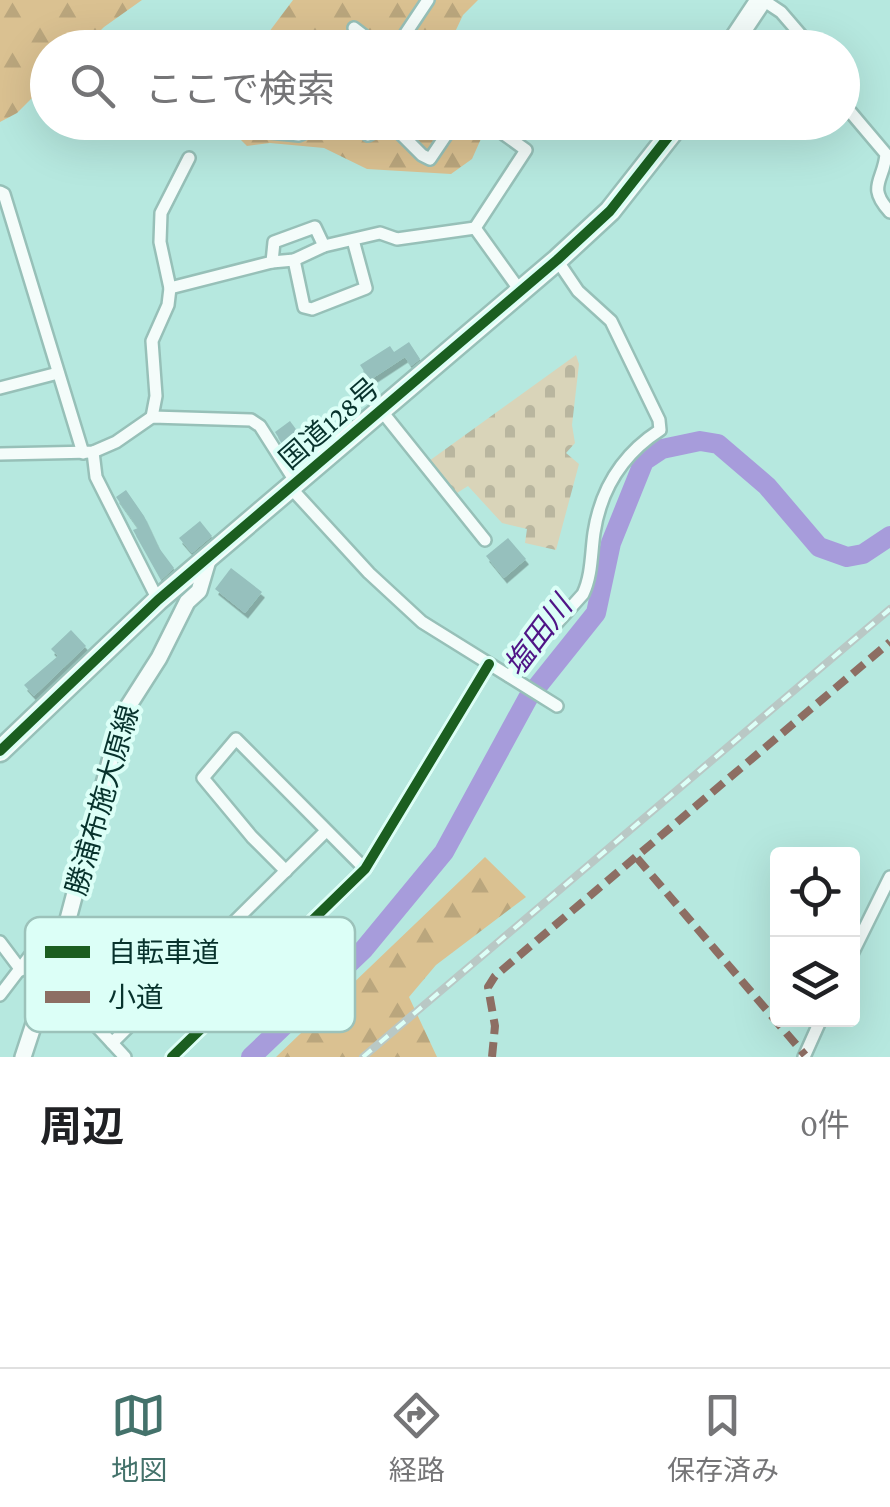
<!DOCTYPE html>
<html lang="ja">
<head>
<meta charset="utf-8">
<style>
  body { margin:0; font-family:"Crimson Pro","Noto Sans JP",serif; background:#f2f2f2; color:#202124 }
  .controls { position:absolute; right:30px; bottom:30px; display:grid; overflow:hidden; border-radius:10px; box-shadow:0 10px 40px #0002 }
  .controls button { width:90px; height:90px; display:grid; place-items:center; padding:0; border:0; border-bottom:2px solid #e0e0e0; background:#fff; color:#202124; font:50px sans-serif }
  .list { margin:0; padding:0; list-style:none }
  h2 { display:flex; justify-content:space-between; align-items:center; height:130px; margin:0; padding:0 40px; font-size:42px }
  h2 small { font-size:32px; font-weight:400; color:#757577 }
  .icon { flex:none; width:55px; height:55px; fill:none; stroke:currentColor; stroke-width:2; stroke-linecap:round; stroke-linejoin:round }
  .map { position:relative; flex:none; width:890px; height:1057px; overflow:hidden }
  .search { position:absolute; background:#fff; box-shadow:0 10px 40px #0002; left:30px; right:30px; top:30px; height:110px; display:flex; align-items:center; gap:25px; box-sizing:border-box; padding:0 35px; border-radius:55px; color:#757577; font-size:38px }
  .sheet { height:310px; background:#fff }
  nav { display:flex; justify-content:space-around; align-items:center; box-sizing:border-box; height:140px; border-top:2px solid #e0e0e0; background:#fff; font-size:28px; color:#757577 }
  nav a { display:grid; justify-items:center; gap:5px }
  nav .on { color:#44726b }
  .map>svg:first-child { display:block }
  .forest { fill:url(#forest-firs) }
  .cemetery { fill:url(#cemetery-stones) }
  .lines { fill:none; stroke-linecap:round; stroke-linejoin:round }
  .river { stroke:#a79cdb; stroke-width:20 }
  .building { fill:#96c0bd; filter:url(#shadow) }
  .street-casing { stroke:#97c0b8; stroke-width:16 }
  .secondary-casing { stroke:#97c0b8; stroke-width:20 }
  .highway-casing { stroke:#97c0b8; stroke-width:25 }
  .street { stroke:#f4fcfa; stroke-width:11 }
  .secondary { stroke:#f4fcfa; stroke-width:15 }
  .highway { stroke:#f4fcfa; stroke-width:20 }
  .rail-casing { stroke:#b9c8c5; stroke-width:8 }
  .rail { stroke:#dcfff7; stroke-width:4; stroke-dasharray:11; stroke-linecap:butt }
  .quiet { stroke:#8d6e63; stroke-width:8; stroke-dasharray:15 8; stroke-linecap:butt }
  .cycleway-casing { stroke:#dcfff7; stroke-width:16 }
  .cycleway { stroke:#1b5e20; stroke-width:10 }
  .labels { text-anchor:middle; stroke-width:8; stroke-linejoin:round; paint-order:stroke }
  .street-label { font-size:28px; fill:#07322c; stroke:#dcfff7 }
  .water-label { font-size:30px; font-style:italic; fill:#4f1586; stroke:#dcfff7 }
  .key { fill:#dcfff7; stroke:#9cc2ba; stroke-width:2.5 }
  .key-label { font-size:28px; fill:#07322c }
</style>
</head>
<body>
<div class="map">
<svg width="890" height="1057" viewBox="0 0 890 1057">
  <defs>
    <pattern id="forest-firs" width="22" height="20" patternUnits="userSpaceOnUse" patternTransform="scale(2.5)"><rect width="22" height="20" fill="#dac191"/><path d="M5 1l3.5 6h-7zM16 11l3.5 6h-7z" fill="#baa67d"/></pattern>
    <pattern id="cemetery-stones" width="16" height="16" patternUnits="userSpaceOnUse" patternTransform="scale(2.5)"><rect width="16" height="16" fill="#d9d4b9"/><path d="M2 7V4a2 2 0 0 1 4 0v3zM10 15v-3a2 2 0 0 1 4 0v3z" fill="#b9b69f"/></pattern>
    <filter id="shadow"><feDropShadow dx="3" dy="5.5" stdDeviation="0" flood-color="#0004"/></filter>
  </defs>
  <rect width="100%" height="100%" fill="#b6e8df"/>
  <!-- forest -->
  <g class="forest">
    <polygon points="0,0 142,0 104,27 84,47 48,48 47,83 17,113 0,122"/>
    <polygon points="293,0 478,0 463,15 448,47 257,48"/>
    <polygon points="233,123 488,123 472,159 451,174 367,169 324,148 270,143 247,146 236,135"/>
    <polygon points="485,857 526,897 436,965 409,997 437,1057 276,1057"/>
  </g>
  <!-- cemetery -->
  <polygon class="cemetery" points="576,355 579,364 572,425 575,443 566,453 579,464 556,550 525,543 527,529 502,523 468,486 457,493 429,461"/>
  <g class="lines">
    <!-- river -->
    <polyline class="river" points="251,1057 364,949 444,852 528,698 596,613 611,543 644,461 662,449 700,441 718,444 767,486 819,547 847,557 863,554 890,536"/>
  </g>
  <!-- building -->
  <g class="building">
    <polygon points="409,342 420,359 411,366 405,357 370,380 360,365 390,346 394,352"/>
    <polygon points="290,421 312,451 295,464 275,432"/>
    <polygon points="126,490 144,516 159,548 174,568 161,580 133,530 138,528 116,497"/>
    <polygon points="200,521 212,536 192,553 179,538"/>
    <polygon points="508,538 526,559 504,578 486,556"/>
    <polygon points="231,568 262,592 245,613 215,589"/>
    <polygon points="71,630 86,646 34,696 24,685 58,656 51,649"/>
  </g>
  <g class="lines">
    <defs>
      <g id="street">
        <polyline points="763,0 781,12 812,48"/>
        <polyline points="354,28 380,48"/>
        <polyline points="396,48 428,0"/>
        <path d="M 842,102 L 886,154 C 884,181 866,186 890,212"/>
        <polyline points="391,124 422,155 430,159 455,122"/>
        <polyline points="250,130 299,135 329,122"/>
        <polyline points="368,135 392,122"/>
        <polyline points="0,192 4,194 83,453"/>
        <polyline points="475,228 526,150 487,122"/>
        <polyline points="294,260 304,307 312,309 366,288 353,240"/>
        <polyline points="272,262 294,260 324,246"/>
        <polyline points="170,288 272,262 274,242 315,227 324,246 380,233 397,239 475,228 521,292"/>
        <polyline points="0,388 58,373"/>
        <polyline points="380,409 485,540"/>
        <polyline points="152,417 156,396 152,341 168,305 170,288 160,242 161,213 189,158"/>
        <polyline points="93,452 96,477 158,600"/>
        <polyline points="0,454 93,452 116,442 152,417 251,420 260,426 295,481"/>
        <polyline points="290,487 369,573 422,622 557,706"/>
        <path d="M 509,676 L 583,594 C 592,575 591,554 594,533 C 601,487 623,454 660,430 L 659,420 L 611,321 L 578,291 L 557,260"/>
        <polyline points="286,871 252,837 203,778 236,739 365,869"/>
        <polyline points="0,942 21,970"/>
        <polyline points="852,954 890,877"/>
        <polyline points="50,976 125,1057"/>
        <polyline points="0,995 42,940 67,923"/>
        <polyline points="112,1043 326,831"/>
        <polyline points="172,1057 365,869 489,664"/>
        <polyline points="804,1057 821,1019"/>
      </g>
      <polyline id="secondary" points="23,1057 67,923 122,716 159,658 187,602 199,591 209,557"/>
      <g id="highway">
        <polyline points="729,48 761,0"/>
        <polyline points="0,751 158,600 557,260 610,211 680,122"/>
      </g>
    </defs>
    <!-- street casing -->
    <use href="#street" class="street-casing"/>
    <!-- secondary casing -->
    <use href="#secondary" class="secondary-casing"/>
    <!-- highway casing -->
    <use href="#highway" class="highway-casing"/>
    <!-- street -->
    <use href="#street" class="street"/>
    <!-- secondary -->
    <use href="#secondary" class="secondary"/>
    <!-- highway -->
    <use href="#highway" class="highway"/>
    <defs>
      <polyline id="rail" points="363,1057 890,609"/>
    </defs>
    <!-- rail casing -->
    <use href="#rail" class="rail-casing"/>
    <!-- rail -->
    <use href="#rail" class="rail"/>
    <!-- quiet -->
    <g class="quiet">
      <polyline points="637,858 805,1055"/>
      <polyline points="492,1057 495,1026 488,987 495,976 890,642"/>
    </g>
    <defs>
      <g id="cycleway">
        <polyline points="0,751 158,600 557,260 610,211 680,122"/>
        <polyline points="172,1057 365,869 489,664"/>
      </g>
    </defs>
    <!-- cycleway casing -->
    <use href="#cycleway" class="cycleway-casing"/>
    <!-- cycleway -->
    <use href="#cycleway" class="cycleway"/>
  </g>
  <g class="labels">
    <!-- street labels -->
    <g class="street-label">
      <text transform="translate(329 423) rotate(-41)" y="10">国道128号</text>
      <text transform="translate(102 800) rotate(-74)" y="10">勝浦布施大原線</text>
    </g>
    <!-- water labels -->
    <g class="water-label">
      <text transform="translate(538 636) rotate(-53)" y="10">塩田川</text>
    </g>
  </g>
  <!-- legend -->
  <rect x="25" y="917" width="330" height="115" rx="15" class="key"/>
  <rect x="45" y="946" width="45" height="12" fill="#1b5e20"/>
  <rect x="45" y="991" width="45" height="12" fill="#8d6e63"/>
  <g class="key-label">
    <text x="108" y="962">自転車道</text>
    <text x="108" y="1007">小道</text>
  </g>
</svg>
<div class="controls">
<button><svg class="icon" aria-label="locate" viewBox="0 0 24 24"><circle cx="12" cy="12" r="6"/><path d="M12 2v4M12 18v4M2 12h4M18 12h4"/></svg></button>
<button><svg class="icon" aria-label="layers" viewBox="0 0 24 24"><path d="M12 4l9 5-9 5-9-5zM3 14l9 5 9-5"/></svg></button>
</div>
<div class="search"><svg class="icon" aria-label="search" viewBox="0 0 24 24"><circle cx="10" cy="10" r="6"/><path d="M15 15l6 6"/></svg>ここで検索</div>
</div>
<section class="sheet">
<h2>周辺<small>0件</small></h2>
<ul class="list">
</ul>
</section>
<nav>
<a class="on"><svg class="icon" aria-label="map" viewBox="0 0 24 24"><path d="M3 6l6-2 6 2 6-2v14l-6 2-6-2-6 2zM9 4v14M15 6v14"/></svg>地図</a>
<a><svg class="icon" aria-label="directions" viewBox="0 0 24 24"><path d="M12 3l9 9-9 9-9-9zM9 14v-3h6M13 9l2 2-2 2"/></svg>経路</a>
<a><svg class="icon" aria-label="saved" viewBox="0 0 24 24"><path d="M7 4h10v16l-5-4-5 4z"/></svg>保存済み</a>
</nav>
</body>
</html>
